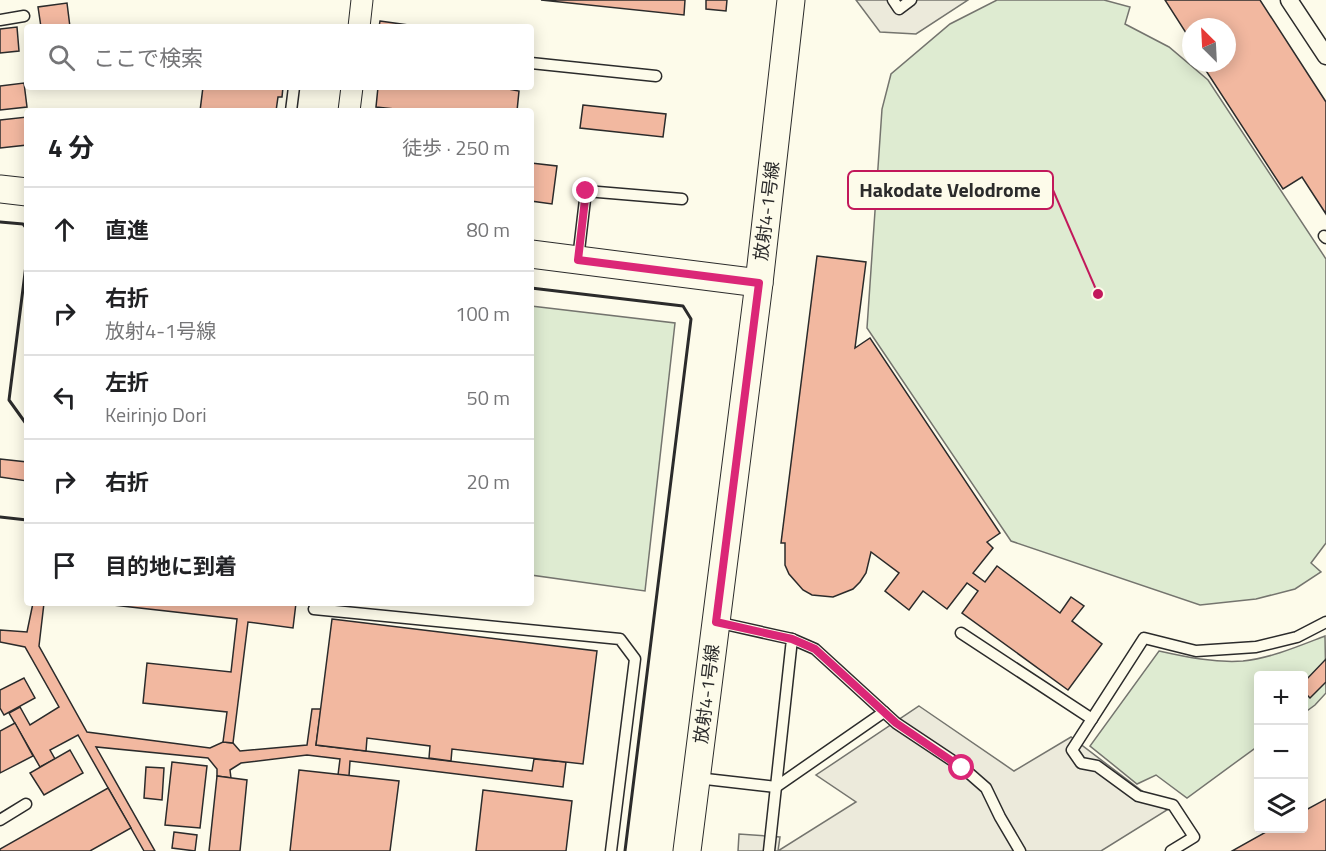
<!DOCTYPE html>
<html lang="ja">
<head>
<meta charset="utf-8">
<style>
  body { margin:0; font-family:"Titillium Web","Noto Sans JP",sans-serif; background:#f6f6f6; color:#202124 }
  .controls { position:absolute; right:18px; bottom:18px; display:grid; overflow:hidden; border-radius:6px; box-shadow:0 3px 15px #0003 }
  .controls button { width:54px; height:54px; display:grid; place-items:center; padding:0; border:0; border-bottom:2px solid #e0e0e0; background:#fff; color:#202124; font:30px sans-serif }
  .compass { position:absolute; left:1182px; top:18px; width:54px; height:54px; border-radius:50%; background:#fff; box-shadow:0 3px 15px #0003; rotate:336deg }
  .stop { position:absolute; width:18px; height:18px; margin:-14px; border:4px solid #db2777; border-radius:50%; background:#fff }
  .stop.end { background:#db2777; border-color:#fff; box-shadow:0 2px 6px #0008 }
  .list { margin:0; padding:0; list-style:none }
  h2 { display:flex; justify-content:space-between; align-items:center; height:78px; margin:0; padding:0 24px; font-size:26px }
  h2 small { font-size:20px; font-weight:400; color:#757577 }
  .list li { display:grid; grid-template-columns:39px 1fr auto; gap:18px; align-items:center; box-sizing:border-box; height:84px; padding:0 24px; border-top:2px solid #e0e0e0 }
  .list b { display:block; font-size:22px; white-space:nowrap }
  .list p { margin:0; font-size:20px; white-space:nowrap; color:#757577 }
  .list em { font-size:20px; font-style:normal; color:#757577 }
  .icon { flex:none; width:33px; height:33px; fill:none; stroke:currentColor; stroke-width:2; stroke-linecap:round; stroke-linejoin:round }
  .map { position:relative; flex:none; width:1326px; height:851px; overflow:hidden }
  .search { position:absolute; background:#fff; box-shadow:0 3px 15px #0003; left:24px; top:24px; width:510px; height:66px; display:flex; align-items:center; gap:15px; box-sizing:border-box; padding:0 21px; border-radius:6px; color:#757577; font-size:22px }
  .panel { position:absolute; background:#fff; box-shadow:0 3px 15px #0003; left:24px; top:108px; width:510px; height:498px; border-radius:6px }
  .map>svg:first-child { display:block }
  .green { fill:#deebd1; stroke:#74746e; stroke-width:1.5 }
  .parking { fill:#eceadb; stroke:#74746e; stroke-width:1.5 }
  .building { fill:#f2b8a0; stroke:#2b2b2b; stroke-width:1.5 }
  .lines { fill:none; stroke-linecap:round; stroke-linejoin:round }
  .service-casing { stroke:#2b2b2b; stroke-width:13 }
  .pedestrian-casing { stroke:#2b2b2b; stroke-width:19 }
  .minor-casing { stroke:#2b2b2b; stroke-width:23 }
  .tertiary-casing { stroke:#2b2b2b; stroke-width:29 }
  .service { stroke:#fdfbea; stroke-width:10 }
  .pedestrian { stroke:#fdfbea; stroke-width:16 }
  .minor { stroke:#fdfbea; stroke-width:21 }
  .tertiary { stroke:#fdfbea; stroke-width:27 }
  .wall { stroke:#2b2b2b; stroke-width:3 }
  .route { stroke:#db2777; stroke-width:8 }
  .labels { text-anchor:middle; stroke-width:4.5; stroke-linejoin:round; paint-order:stroke }
  .street-label { font-size:18px; fill:#2b2b2b; stroke:#fdfbea }
  .leader { fill:none; stroke:#c2185b; stroke-width:2 }
  .callout-dot { fill:#c2185b; stroke:#fdfbea; stroke-width:2 }
  .callout { fill:#fdfbea; stroke:#c2185b; stroke-width:2 }
  .callout-label { font-size:20px; text-anchor:middle; font-weight:bold; fill:#2b2b2b }
</style>
</head>
<body>
<div class="map">
<svg width="1326" height="851" viewBox="0 0 1326 851">
  <rect width="100%" height="100%" fill="#fdfbea"/>
  <!-- green -->
  <g class="green">
    <polygon points="997,0 1104,0 1130,7 1125,24 1169,47 1208,80 1326,259 1326,543 1311,563 1321,572 1295,589 1256,599 1200,605 1011,541 867,328 882,109 891,74 950,24"/>
    <polygon points="531,306 675,323 645,591 531,575"/>
    <path d="M 1325,636 L 1326,693 L 1315,705 L 1304,713 L 1304,676 L 1258,676 L 1258,746 L 1187,798 L 1156,775 L 1137,784 L 1090,746 L 1159,651 C 1186,657 1215,663 1243,661 C 1271,658 1299,646 1325,636 Z"/>
  </g>
  <!-- parking -->
  <g class="parking">
    <polygon points="856,0 968,0 916,34 880,32"/>
    <polygon points="919,706 1014,771 1071,737 1167,810 1101,851 738,851 739,834 780,837 778,851 856,802 816,775"/>
  </g>
  <!-- building -->
  <g class="building">
    <polygon points="541,0 685,0 684,15"/>
    <polygon points="706,0 727,0 726,11 706,9"/>
    <polygon points="1165,0 1260,0 1326,102 1326,214 1302,177 1283,189 1201,63 1227,63 1227,27 1191,27 1191,34 1188,36"/>
    <polygon points="67,3 70,27 41,27 38,7"/>
    <polygon points="380,21 408,25 408,27 379,27"/>
    <polygon points="17,27 19,51 0,53 0,29"/>
    <polygon points="24,83 27,107 0,110 0,86"/>
    <polygon points="203,87 283,87 282,97 278,97 276,111 200,111"/>
    <polygon points="378,87 496,87 519,91 517,111 414,111 376,107"/>
    <polygon points="583,105 666,114 663,137 580,128"/>
    <polygon points="27,117 27,145 0,148 0,120"/>
    <polygon points="531,163 557,166 552,204 531,201"/>
    <polygon points="817,256 866,262 855,348 870,338 1000,533 987,542 993,548 973,573 985,582 997,566 1060,613 1071,597 1084,606 1072,621 1102,644 1068,690 962,613 978,591 967,583 947,609 923,591 909,610 885,591 899,573 871,552 866,573 860,582 853,589 833,597 812,595 803,590 789,574 785,565 785,543 781,543"/>
    <polygon points="0,459 27,462 27,481 0,477"/>
    <polygon points="33,603 44,603 39,646 87,732 210,748 223,742 233,743 240,751 307,745 312,709 321,709 316,745 532,771 534,759 566,762 563,787 350,761 349,776 338,775 340,759 307,755 241,763 230,770 231,778 217,776 217,769 208,758 96,747 155,851 144,851 78,735 50,750 55,759 40,767 9,713 20,707 30,725 59,707 25,647 0,642 0,630 27,632"/>
    <polygon points="95,603 296,603 293,628 248,622 233,743 223,742 227,712 143,703 147,663 231,672 237,619"/>
    <polygon points="332,619 597,651 583,764 452,749 451,761 429,758 430,746 367,738 366,751 316,745"/>
    <polygon points="1326,659 1326,682 1310,698 1306,694 1304,697 1304,682"/>
    <polygon points="24,678 35,698 4,715 0,708 0,690"/>
    <polygon points="15,723 33,756 0,773 0,731"/>
    <polygon points="70,750 83,773 44,795 30,773"/>
    <polygon points="172,762 207,766 200,828 165,825"/>
    <polygon points="146,767 164,768 162,800 144,798"/>
    <polygon points="299,770 399,781 390,851 290,851"/>
    <polygon points="217,776 247,780 240,851 209,851"/>
    <polygon points="108,788 131,828 90,851 0,851 0,849"/>
    <polygon points="483,790 572,801 566,851 476,851"/>
    <polygon points="1326,799 1326,851 1232,851 1273,828 1304,828 1304,811"/>
    <polygon points="174,832 197,835 195,851 172,848"/>
  </g>
  <g class="lines">
    <defs>
      <g id="service">
        <polyline points="893,0 899,9 911,0"/>
        <polyline points="0,20 24,16"/>
        <polyline points="531,63 656,76"/>
        <polyline points="291,111 294,87"/>
        <polyline points="1324,236 1326,238"/>
        <polyline points="578,259 586,191 682,199"/>
        <polyline points="314,609 620,639 635,659 611,851"/>
        <polyline points="716,622 792,639 769,851"/>
        <polyline points="961,633 1092,719"/>
        <polyline points="792,639 815,649 896,723 962,767 986,788 1000,817 1020,851"/>
        <polyline points="697,778 776,787 884,712"/>
        <polyline points="0,820 26,804"/>
        <polyline points="1171,851 1194,837 1173,805 1138,796 1097,766 1081,763 1072,750 1144,638 1196,651 1256,647 1297,637 1326,622"/>
      </g>
      <polyline id="pedestrian" points="1289,0 1326,56"/>
      <g id="minor">
        <polyline points="359,27 362,0"/>
        <polyline points="349,111 352,87"/>
      </g>
      <g id="tertiary">
        <polyline points="0,189 27,192"/>
        <polyline points="531,254 759,283"/>
        <polyline points="687,851 759,283 791,0"/>
      </g>
    </defs>
    <!-- service casing -->
    <use href="#service" class="service-casing"/>
    <!-- pedestrian casing -->
    <use href="#pedestrian" class="pedestrian-casing"/>
    <!-- minor casing -->
    <use href="#minor" class="minor-casing"/>
    <!-- tertiary casing -->
    <use href="#tertiary" class="tertiary-casing"/>
    <!-- service -->
    <use href="#service" class="service"/>
    <!-- pedestrian -->
    <use href="#pedestrian" class="pedestrian"/>
    <!-- minor -->
    <use href="#minor" class="minor"/>
    <!-- tertiary -->
    <use href="#tertiary" class="tertiary"/>
    <!-- wall -->
    <g class="wall">
      <polyline points="0,222 23,224 27,229"/>
      <polyline points="27,257 9,400 27,425"/>
      <polyline points="531,288 683,306 691,319 625,851"/>
      <polyline points="0,517 27,520"/>
    </g>
  </g>
  <g class="lines">
    <!-- route -->
    <polyline class="route" points="586,191 578,260 759,283 716,622 792,639 815,649 896,723 962,768"/>
  </g>
  <g class="labels">
    <!-- street labels -->
    <g class="street-label">
      <text transform="translate(767 211) rotate(-83)" y="6">放射4-1号線</text>
      <text transform="translate(707 694) rotate(-83)" y="6">放射4-1号線</text>
    </g>
  </g>
  <!-- callouts -->
  <path class="leader" d="M1098 294L1053 190"/>
  <circle class="callout-dot" cx="1098" cy="294" r="6"/>
  <rect class="callout" x="848" y="171" width="205" height="38" rx="6"/>
  <g class="callout-label">
    <text x="950" y="197">Hakodate Velodrome</text>
  </g>
</svg>
<div class="controls">
<button>+</button>
<button>−</button>
<button><svg class="icon" aria-label="layers" viewBox="0 0 24 24"><path d="M12 4l9 5-9 5-9-5zM3 14l9 5 9-5"/></svg></button>
</div>
<svg class="compass" viewBox="-18 -18 36 36"><path d="M0-13l5 13h-10z" fill="#e53935"/><path d="M0 13l5-13h-10z" fill="#757577"/></svg>
<div class="stop" style="left:962px;top:768px"></div>
<div class="stop end" style="left:586px;top:191px"></div>
<div class="search"><svg class="icon" aria-label="search" viewBox="0 0 24 24"><circle cx="10" cy="10" r="6"/><path d="M15 15l6 6"/></svg>ここで検索</div>
<section class="panel">
<h2>4 分<small>徒歩 · 250 m</small></h2>
<ul class="list">
<li><svg class="icon" aria-label="ahead" viewBox="0 0 24 24"><path d="M12 20V5M6 11l6-6 6 6"/></svg><div><b>直進</b></div><em>80 m</em></li>
<li><svg class="icon" aria-label="right" viewBox="0 0 24 24"><path d="M7 20v-9h11M14 6l5 5-5 5"/></svg><div><b>右折</b><p>放射4-1号線</p></div><em>100 m</em></li>
<li><svg class="icon" aria-label="left" viewBox="0 0 24 24"><path d="M17 20v-9H6M10 6l-5 5 5 5"/></svg><div><b>左折</b><p>Keirinjo Dori</p></div><em>50 m</em></li>
<li><svg class="icon" aria-label="right" viewBox="0 0 24 24"><path d="M7 20v-9h11M14 6l5 5-5 5"/></svg><div><b>右折</b></div><em>20 m</em></li>
<li><svg class="icon" aria-label="arrive" viewBox="0 0 24 24"><path d="M6 21V4h12l-3 4 3 4H6"/></svg><div><b>目的地に到着</b></div></li>
</ul>
</section>
</div>
</body>
</html>
